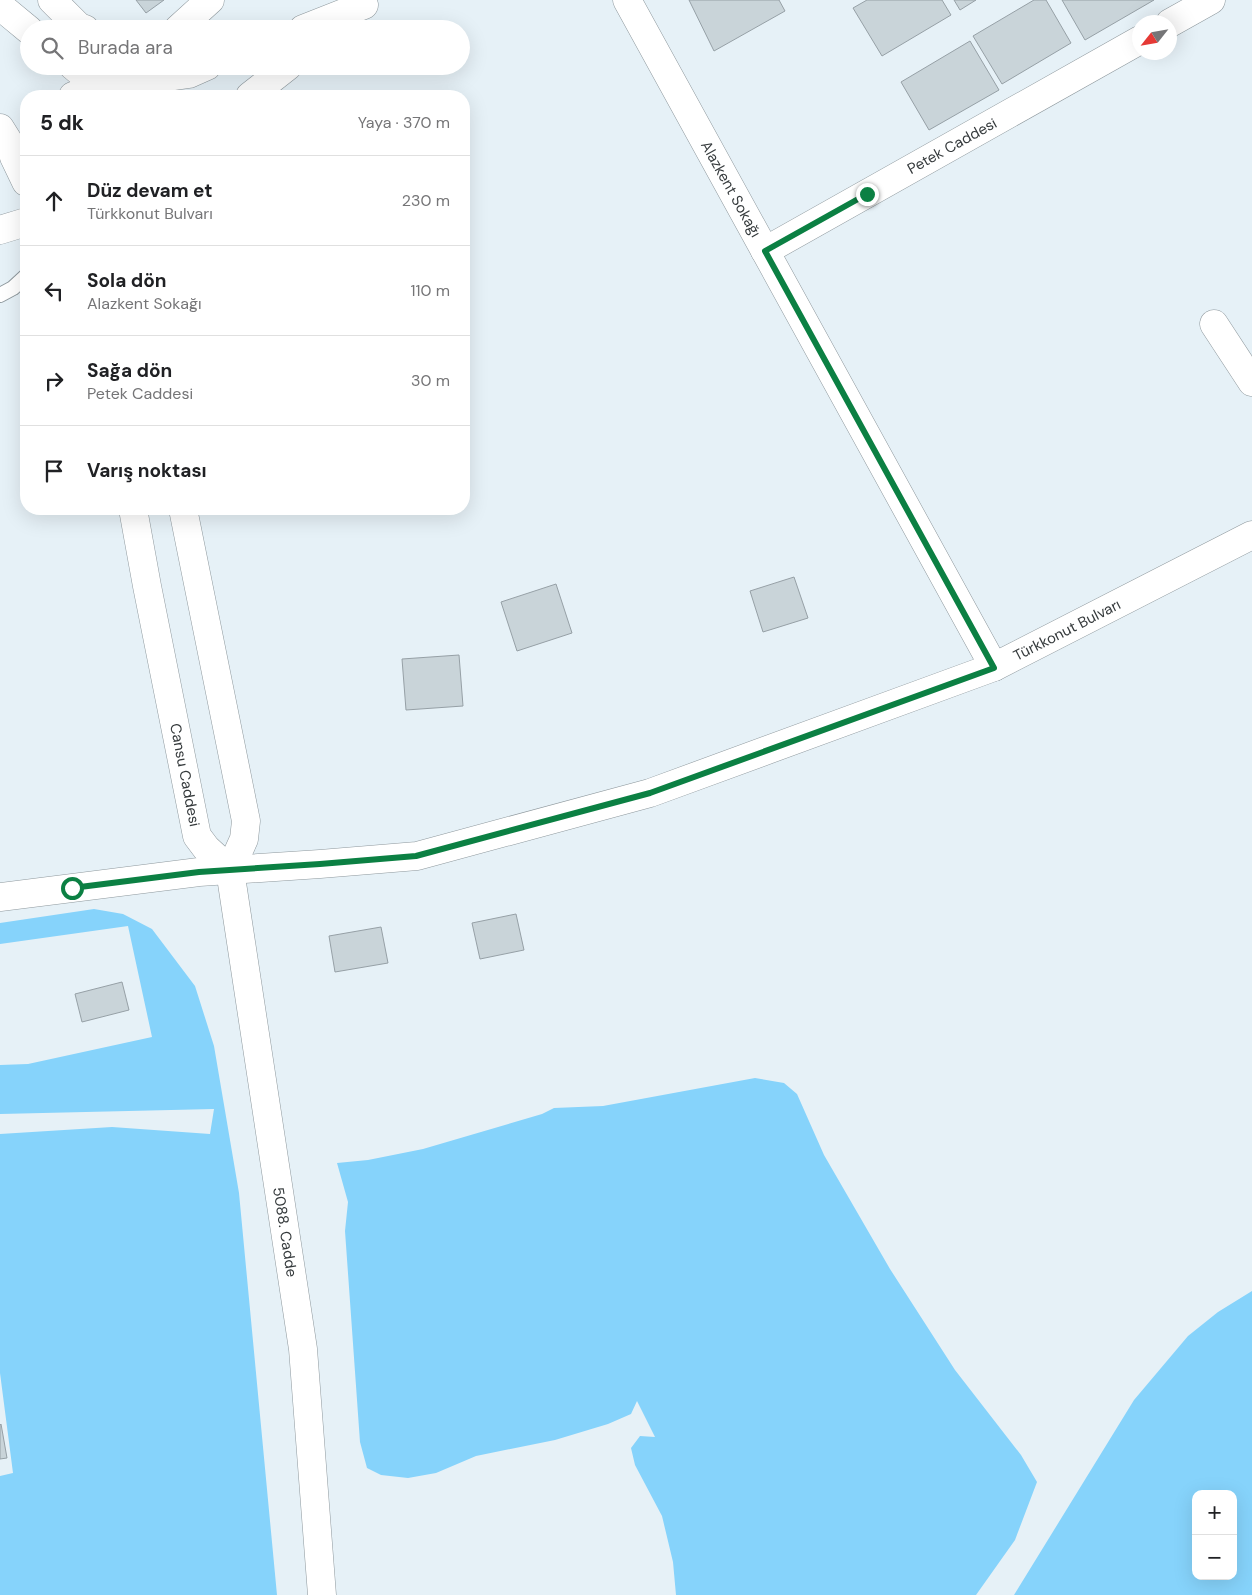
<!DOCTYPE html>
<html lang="tr">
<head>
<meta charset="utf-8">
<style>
  body { margin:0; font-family:"DM Sans",sans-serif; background:#f6f6f6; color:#202124 }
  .controls { position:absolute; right:15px; bottom:15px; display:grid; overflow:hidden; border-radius:10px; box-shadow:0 5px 20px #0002 }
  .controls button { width:45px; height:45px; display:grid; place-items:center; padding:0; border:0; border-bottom:1px solid #e0e0e0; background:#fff; color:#202124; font:25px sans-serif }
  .compass { position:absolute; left:1132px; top:15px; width:45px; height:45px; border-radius:50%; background:#fff; box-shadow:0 5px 20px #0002; rotate:239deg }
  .stop { position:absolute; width:15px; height:15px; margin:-11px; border:4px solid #0b8043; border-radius:50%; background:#fff }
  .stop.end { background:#0b8043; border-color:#fff; box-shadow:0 1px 5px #0008 }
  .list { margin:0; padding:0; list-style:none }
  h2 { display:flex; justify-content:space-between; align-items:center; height:65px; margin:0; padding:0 20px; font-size:21px }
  h2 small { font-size:16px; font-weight:400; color:#757577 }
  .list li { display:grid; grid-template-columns:32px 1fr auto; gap:15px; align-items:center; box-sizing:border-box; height:90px; padding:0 20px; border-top:1px solid #e0e0e0 }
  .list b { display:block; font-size:19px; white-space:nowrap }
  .list p { margin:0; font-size:16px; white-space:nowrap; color:#757577 }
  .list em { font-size:16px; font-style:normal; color:#757577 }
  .icon { flex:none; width:28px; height:28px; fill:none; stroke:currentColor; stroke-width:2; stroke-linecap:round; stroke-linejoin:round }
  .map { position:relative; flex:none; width:1252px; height:1595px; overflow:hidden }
  .search { position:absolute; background:#fff; box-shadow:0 5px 20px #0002; left:20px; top:20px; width:450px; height:55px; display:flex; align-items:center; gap:12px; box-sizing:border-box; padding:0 18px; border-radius:28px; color:#757577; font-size:19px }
  .panel { position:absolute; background:#fff; box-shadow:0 5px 20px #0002; left:20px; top:90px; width:450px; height:425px; border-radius:20px }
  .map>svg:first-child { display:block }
  .green { fill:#86d3fb; fill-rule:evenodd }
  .building { fill:#c9d4d9; stroke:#96a0a6 }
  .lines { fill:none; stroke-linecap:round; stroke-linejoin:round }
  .service-casing { stroke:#8e989d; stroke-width:16 }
  .minor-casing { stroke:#8e989d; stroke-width:29 }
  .tertiary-casing { stroke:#8e989d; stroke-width:29 }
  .service { stroke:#fff; stroke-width:14 }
  .minor { stroke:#fff; stroke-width:28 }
  .tertiary { stroke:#fff; stroke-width:28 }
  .route { stroke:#0b8043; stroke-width:6 }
  .labels { text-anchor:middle; stroke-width:5; stroke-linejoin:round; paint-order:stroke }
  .street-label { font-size:15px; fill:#353a3c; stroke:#fff }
</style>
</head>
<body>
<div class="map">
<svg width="1252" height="1595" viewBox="0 0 1252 1595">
  <rect width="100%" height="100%" fill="#e6f1f7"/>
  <!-- green -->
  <g class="green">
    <polygon points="94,909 123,914 152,929 195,986 214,1046 239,1193 277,1595 0,1595 0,1476 13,1473 0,1373 0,1134 112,1127 210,1134 214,1109 0,1114 0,1065 28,1064 152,1037 128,926 0,944 0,923"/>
    <polygon points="755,1078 784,1083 797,1094 824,1155 890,1269 955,1370 1021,1455 1037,1482 1015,1540 976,1595 676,1595 673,1562 662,1516 635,1465 631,1448 640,1436 655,1437 637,1401 631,1414 608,1424 555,1440 476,1456 436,1473 408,1478 381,1475 367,1468 360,1442 345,1231 348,1202 337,1163 368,1160 423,1149 542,1114 554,1108 603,1106"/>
    <path d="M 1252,1291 L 1252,1595 L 1014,1595 L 1134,1400 L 1188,1336 L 1218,1312 ZM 1196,1494 L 1233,1494 L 1233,1576 L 1196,1576 Z"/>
  </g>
  <!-- building -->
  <g class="building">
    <polygon points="136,0 164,0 146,13"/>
    <polygon points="689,0 779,0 785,11 714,51"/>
    <polygon points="867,0 942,0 951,15 882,56 853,8"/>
    <polygon points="954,0 976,0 960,10"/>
    <polygon points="1034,0 1046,0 1071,43 1002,84 973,36"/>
    <polygon points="1062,0 1154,0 1085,40"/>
    <polygon points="970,41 999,90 929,130 901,82"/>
    <polygon points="794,577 808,618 763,632 750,591"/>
    <polygon points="556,584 572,633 517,651 501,602"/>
    <polygon points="459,655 463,706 406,710 402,659"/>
    <polygon points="516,914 524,950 480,959 472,923"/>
    <polygon points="381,927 388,963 335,972 329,936"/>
    <polygon points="122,982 129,1010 82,1022 75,994"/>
    <polygon points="1,1424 7,1458 0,1459 0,1425"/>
  </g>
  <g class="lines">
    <defs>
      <polyline id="service" points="0,295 13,288 26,276"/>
      <g id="minor">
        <polyline points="52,0 79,27 85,29"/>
        <polyline points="627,0 994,667"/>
        <polyline points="0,6 29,30"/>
        <polyline points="1170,23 1211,0"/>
        <polyline points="178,29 210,0"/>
        <polyline points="303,29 364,5"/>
        <polyline points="73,66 98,87 104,96"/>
        <polyline points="73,96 98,87 189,74 207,66"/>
        <polyline points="250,96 288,66"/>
        <polyline points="0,128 10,144 14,157 26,182"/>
        <polyline points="0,230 26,222"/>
        <polyline points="765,251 1140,40"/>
        <polyline points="1214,324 1252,382"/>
        <polyline points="133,509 147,586 197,836 206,848 230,870 244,839 246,821 183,509"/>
      </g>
      <g id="tertiary">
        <polyline points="230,870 303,1349 322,1595"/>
        <polyline points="0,897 199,872 320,864 417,856 650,793 994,667 1252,535"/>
      </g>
    </defs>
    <!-- service casing -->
    <use href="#service" class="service-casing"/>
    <!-- minor casing -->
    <use href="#minor" class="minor-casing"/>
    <!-- tertiary casing -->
    <use href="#tertiary" class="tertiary-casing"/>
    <!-- service -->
    <use href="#service" class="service"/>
    <!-- minor -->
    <use href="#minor" class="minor"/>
    <!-- tertiary -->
    <use href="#tertiary" class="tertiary"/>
  </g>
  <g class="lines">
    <!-- route -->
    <polyline class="route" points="72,888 199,872 320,864 416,856 650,793 994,668 765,251 867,194"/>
  </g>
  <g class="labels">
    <!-- street labels -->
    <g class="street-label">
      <text transform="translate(952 146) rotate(-29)" y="5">Petek Caddesi</text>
      <text transform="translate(731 189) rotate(61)" y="5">Alazkent Sokağı</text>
      <text transform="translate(1067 630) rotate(-27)" y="5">Türkkonut Bulvarı</text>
      <text transform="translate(185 775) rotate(79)" y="5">Cansu Caddesi</text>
      <text transform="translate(285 1232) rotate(81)" y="5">5088. Cadde</text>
    </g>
  </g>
</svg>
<div class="controls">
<button>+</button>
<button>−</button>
</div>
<svg class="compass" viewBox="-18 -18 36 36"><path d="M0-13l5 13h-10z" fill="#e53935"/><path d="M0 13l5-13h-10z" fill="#757577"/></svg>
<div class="stop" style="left:72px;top:888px"></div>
<div class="stop end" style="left:867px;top:194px"></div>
<div class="search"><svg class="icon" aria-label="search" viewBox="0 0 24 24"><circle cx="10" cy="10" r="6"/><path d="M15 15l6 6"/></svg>Burada ara</div>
<section class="panel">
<h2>5 dk<small>Yaya · 370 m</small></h2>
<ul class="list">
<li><svg class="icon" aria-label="ahead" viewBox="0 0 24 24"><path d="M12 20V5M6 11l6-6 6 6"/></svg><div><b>Düz devam et</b><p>Türkkonut Bulvarı</p></div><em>230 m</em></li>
<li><svg class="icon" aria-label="left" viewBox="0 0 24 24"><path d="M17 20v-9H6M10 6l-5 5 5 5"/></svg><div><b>Sola dön</b><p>Alazkent Sokağı</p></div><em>110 m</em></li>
<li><svg class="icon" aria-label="right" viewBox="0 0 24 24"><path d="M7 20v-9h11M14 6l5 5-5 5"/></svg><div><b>Sağa dön</b><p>Petek Caddesi</p></div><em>30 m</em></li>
<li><svg class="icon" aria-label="arrive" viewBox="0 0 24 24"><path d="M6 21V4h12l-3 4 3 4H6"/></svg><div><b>Varış noktası</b></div></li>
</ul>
</section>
</div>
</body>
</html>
